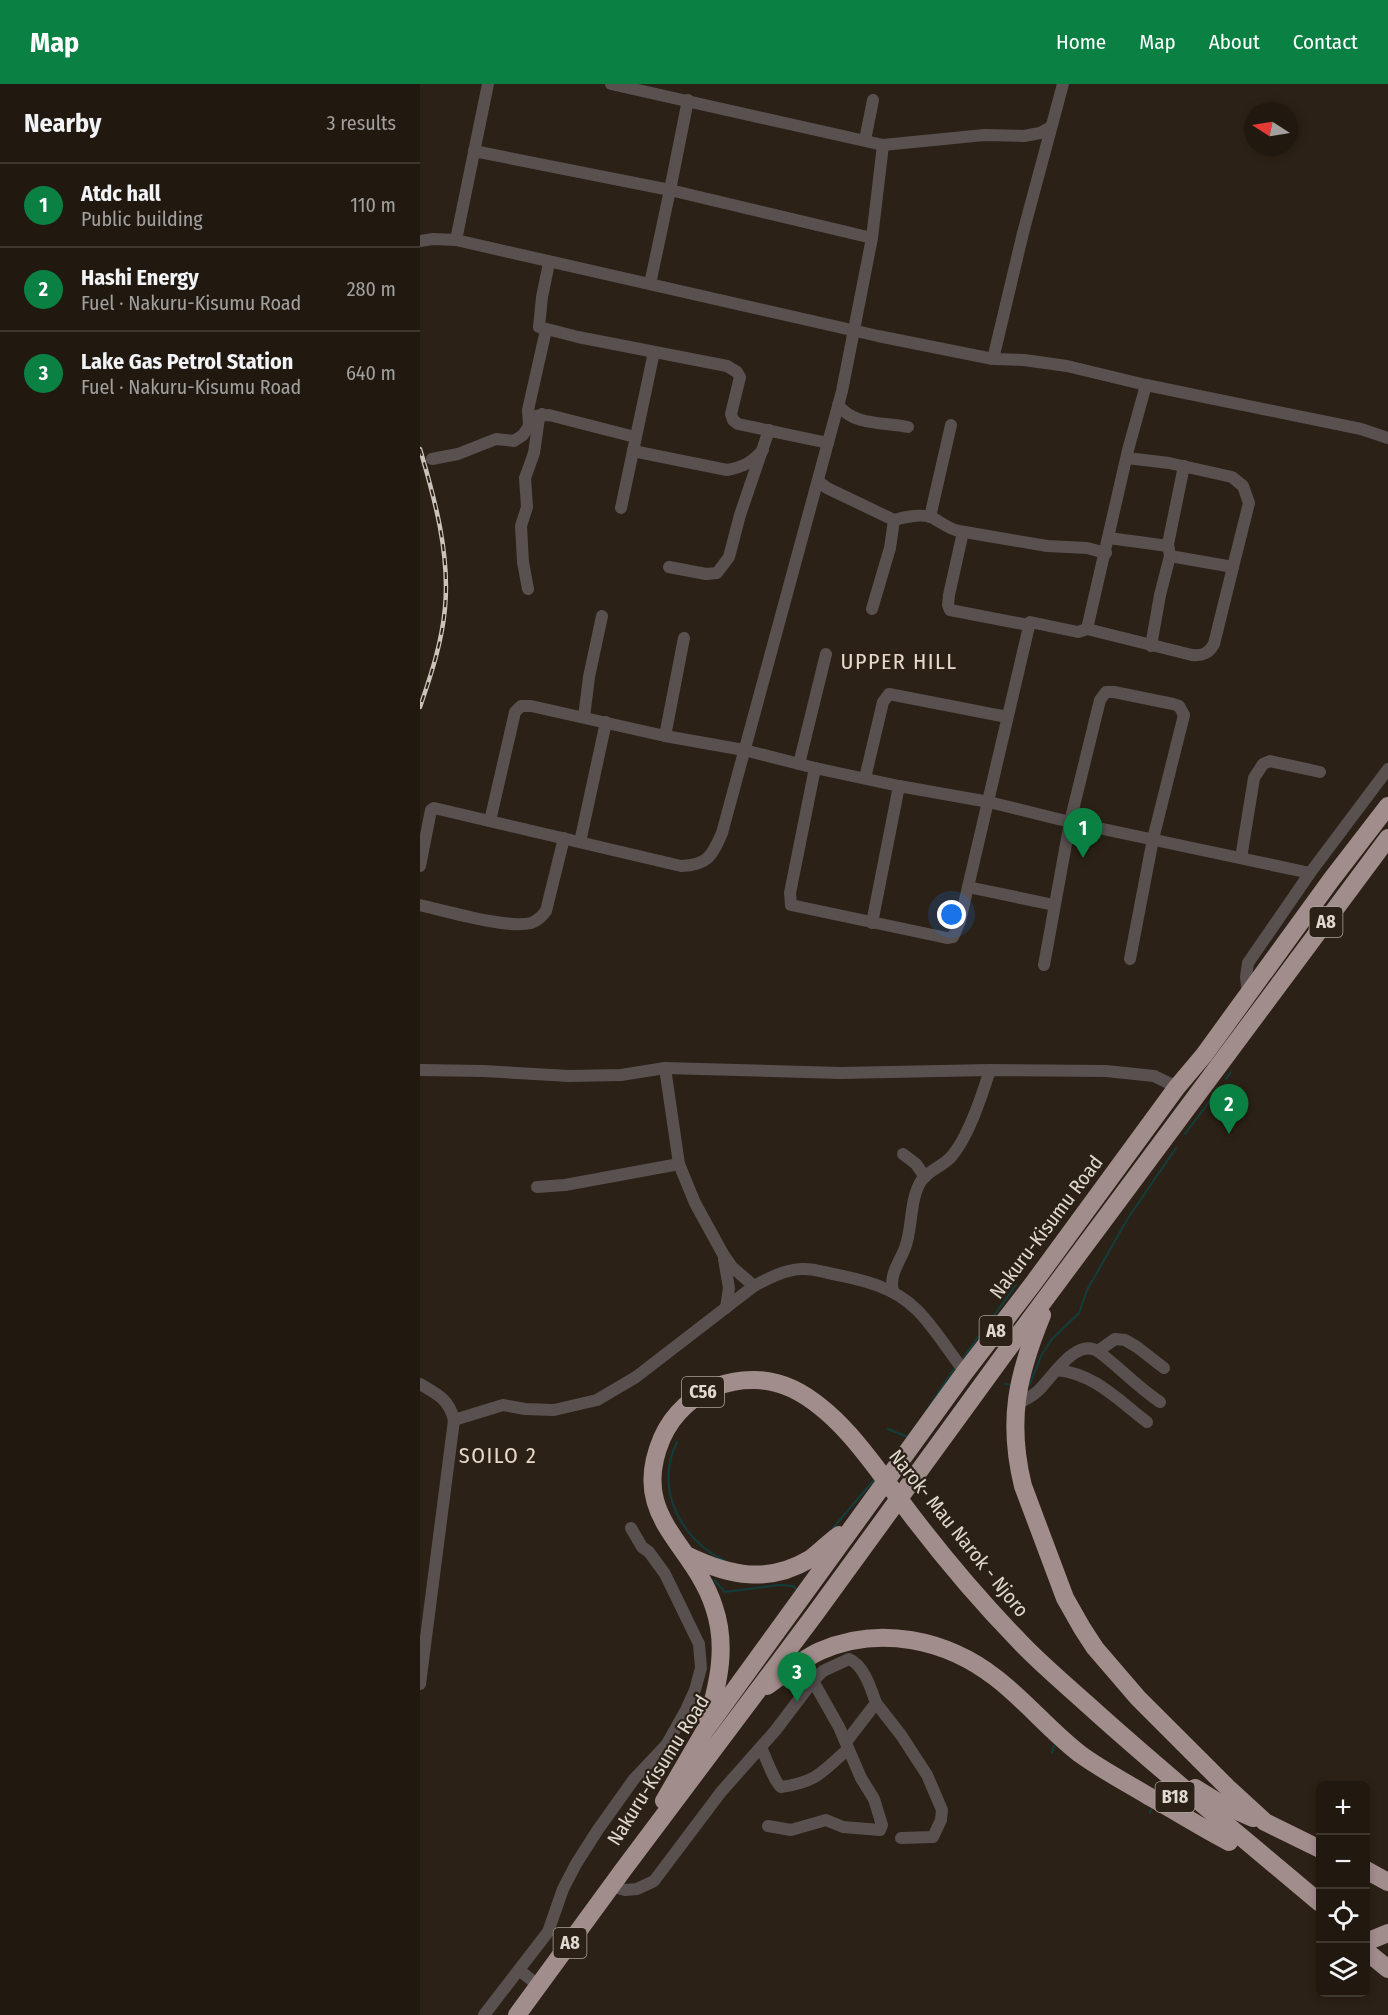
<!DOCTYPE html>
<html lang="en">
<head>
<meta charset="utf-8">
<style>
  body { margin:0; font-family:"Fira Sans Condensed",sans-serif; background:#292219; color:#f1f3f6 }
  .controls { position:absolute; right:18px; bottom:18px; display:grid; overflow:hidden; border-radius:9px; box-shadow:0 3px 9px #0003 }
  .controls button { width:54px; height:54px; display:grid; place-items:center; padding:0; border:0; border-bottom:2px solid #3e3830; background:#211910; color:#f1f3f6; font:30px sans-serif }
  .compass { position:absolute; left:824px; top:18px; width:54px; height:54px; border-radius:50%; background:#211910; box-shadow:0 3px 9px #0003; rotate:282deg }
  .you { position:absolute; left:532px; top:831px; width:21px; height:21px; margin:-15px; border:4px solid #fff; border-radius:50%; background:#1a73e8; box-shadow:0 0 0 9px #1a73e833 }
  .badge { display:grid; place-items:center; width:39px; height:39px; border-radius:50%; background:#0b8043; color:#fff; font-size:20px; font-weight:700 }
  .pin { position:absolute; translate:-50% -50px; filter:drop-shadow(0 2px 3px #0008) }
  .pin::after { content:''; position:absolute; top:32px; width:21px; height:18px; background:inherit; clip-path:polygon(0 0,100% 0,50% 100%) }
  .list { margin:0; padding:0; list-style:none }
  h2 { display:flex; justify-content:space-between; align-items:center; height:78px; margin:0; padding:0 24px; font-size:26px }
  h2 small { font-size:20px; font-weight:400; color:#a2a09f }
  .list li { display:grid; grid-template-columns:39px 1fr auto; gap:18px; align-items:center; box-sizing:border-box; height:84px; padding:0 24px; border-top:2px solid #3e3830 }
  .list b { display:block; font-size:22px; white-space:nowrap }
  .list p { margin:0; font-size:20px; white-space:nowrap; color:#a2a09f }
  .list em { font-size:20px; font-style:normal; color:#a2a09f }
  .icon { flex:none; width:33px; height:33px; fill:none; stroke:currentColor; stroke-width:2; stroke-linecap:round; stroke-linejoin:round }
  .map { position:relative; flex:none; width:968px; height:1931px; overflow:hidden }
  header { display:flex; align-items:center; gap:36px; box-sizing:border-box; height:84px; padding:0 30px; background:#0b8043; color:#fff }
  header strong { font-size:28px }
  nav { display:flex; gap:33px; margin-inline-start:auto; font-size:21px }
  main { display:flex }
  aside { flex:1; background:#211910 }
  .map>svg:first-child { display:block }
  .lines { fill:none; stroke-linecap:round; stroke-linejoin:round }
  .stream { stroke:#123d3d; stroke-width:2 }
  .minor { stroke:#595050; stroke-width:12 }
  .highway { stroke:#a28d8d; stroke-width:18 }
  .rail-casing { stroke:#ccc4bc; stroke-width:4.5 }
  .rail { stroke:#2c2116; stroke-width:2; stroke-dasharray:7; stroke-linecap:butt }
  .labels { text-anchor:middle; stroke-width:4.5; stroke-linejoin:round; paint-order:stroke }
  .shield { fill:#2c2116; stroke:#aaa299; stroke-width:1.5 }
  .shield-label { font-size:18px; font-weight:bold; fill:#e0d9d1 }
  .street-label { font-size:20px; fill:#e0d9d1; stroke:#2c2116 }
  .quarter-label { font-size:22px; letter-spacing:1.5px; fill:#e7d8c9; stroke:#2c2116 }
</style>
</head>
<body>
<header>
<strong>Map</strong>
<nav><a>Home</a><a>Map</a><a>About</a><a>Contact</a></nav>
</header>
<main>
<aside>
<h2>Nearby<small>3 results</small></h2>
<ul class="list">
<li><span class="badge">1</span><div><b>Atdc hall</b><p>Public building</p></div><em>110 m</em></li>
<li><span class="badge">2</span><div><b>Hashi Energy</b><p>Fuel · Nakuru-Kisumu Road</p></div><em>280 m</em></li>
<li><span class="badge">3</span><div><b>Lake Gas Petrol Station</b><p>Fuel · Nakuru-Kisumu Road</p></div><em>640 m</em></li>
</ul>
</aside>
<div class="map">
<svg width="968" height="1931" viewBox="0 0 968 1931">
  <rect width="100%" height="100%" fill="#2c2116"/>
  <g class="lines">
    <!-- stream -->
    <g class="stream">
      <polyline points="806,995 811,988"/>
      <polyline points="765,1050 798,1006"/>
      <polyline points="543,1274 596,1201"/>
      <polyline points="585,1300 591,1301"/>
      <polyline points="607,1301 610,1300 621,1272 632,1255 659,1229 667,1206 708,1134 756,1064"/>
      <polyline points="505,1329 534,1285"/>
      <polyline points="468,1345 488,1353"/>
      <path d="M 257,1358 C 234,1405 261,1456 305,1477"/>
      <polyline points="413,1444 454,1396"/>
      <polyline points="294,1496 305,1508 359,1501 373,1502 377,1506"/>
      <polyline points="632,1669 634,1662"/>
      <polyline points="730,1729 732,1723"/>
    </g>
    <!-- minor -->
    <g class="minor">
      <polyline points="191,0 463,61 564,51 604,52 620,49 631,43"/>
      <polyline points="268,16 250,106 452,154"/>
      <polyline points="445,56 453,16"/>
      <polyline points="54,67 250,106 230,200"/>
      <polyline points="36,156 68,0"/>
      <polyline points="0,157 13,155 36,156 458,252 573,275 604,276 647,282 726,301 941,345 968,354"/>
      <polyline points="129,179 122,213 119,243 158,253 307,282 317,288 320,293 311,330 313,336 318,340 408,359"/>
      <path d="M 234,268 L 213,367 L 307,386 C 324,383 332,378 343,366"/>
      <polyline points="573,275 603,149 643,0"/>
      <path d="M 418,321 C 434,342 465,338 488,343"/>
      <polyline points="115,332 129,331 215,353"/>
      <polyline points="707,374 749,379 812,393 823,402 829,419 813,483"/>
      <polyline points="12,375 38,370 76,355 94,357 103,351 109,342 108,326 126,246"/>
      <path d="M 398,397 L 407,404 L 474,436 C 484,433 503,429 513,434 C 522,439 529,445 539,447 L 627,462 L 667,464 L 686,469"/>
      <polyline points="201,424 213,367"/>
      <polyline points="510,433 531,341"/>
      <polyline points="543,448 529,511 528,521 530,526 608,541"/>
      <polyline points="689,454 748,462"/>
      <polyline points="249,483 286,490 297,489 309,473 320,431 349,346"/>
      <polyline points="108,505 103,478 101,442 107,423 105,394 114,369 119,334 122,330"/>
      <polyline points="452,525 470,464 474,436"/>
      <polyline points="667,545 708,366 726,301"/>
      <polyline points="731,562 740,511 750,472 748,460 764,382"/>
      <polyline points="164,633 169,593 182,532"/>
      <polyline points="245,652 264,554"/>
      <polyline points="379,680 406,570"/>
      <path d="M 395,684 L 370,809 L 371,821 L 527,854 L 533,853 L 540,837 L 610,538 L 658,548 L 667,545 L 772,571 C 783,572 789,569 794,560 L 813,483 L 750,472"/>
      <polyline points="445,694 463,618 469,610 587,633"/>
      <polyline points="70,737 95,628 101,622 111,622 245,652 324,666 395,684 479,702 569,718 650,738 890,789"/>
      <polyline points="160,758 186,638"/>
      <polyline points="821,774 834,694 843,680 850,677 900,688"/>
      <path d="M 0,782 L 11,726 L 14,724 L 261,782 C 288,781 292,772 302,749 L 422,307 L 452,154 L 463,61"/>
      <polyline points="548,803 634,821"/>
      <path d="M 0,821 C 26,827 87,845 111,839 C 118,837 122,832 126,827 L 144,754"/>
      <polyline points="452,839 479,702"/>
      <polyline points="624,881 650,738 680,616 686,608 694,608 753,620 759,622 764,631 733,755 710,875"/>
      <polyline points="828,910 826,893 828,879 890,789 968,685"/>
      <polyline points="245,984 259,1080 275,1119 303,1170 312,1183 334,1202"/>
      <polyline points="0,986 63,987 149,992 201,991 245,984 420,989 570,986 686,987 734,992 757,1003"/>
      <polyline points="483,1070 496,1080 505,1093"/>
      <polyline points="117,1103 145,1101 259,1080"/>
      <polyline points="304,1175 309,1204 306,1224"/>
      <path d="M 473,1207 C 469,1191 479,1179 485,1164 C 493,1143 489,1117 501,1097 C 508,1087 521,1083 530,1074 C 548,1055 562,1011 570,986"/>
      <polyline points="678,1267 695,1255 705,1256 717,1263 744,1284"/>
      <path d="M 637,1286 C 675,1290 698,1316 727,1338"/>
      <path d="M 0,1300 C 17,1310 29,1315 34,1336 L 0,1600"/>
      <path d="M 596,1321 C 604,1316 612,1313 619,1306 C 633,1292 657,1252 679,1268 C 700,1284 718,1303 740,1318"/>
      <path d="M 34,1336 L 83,1321 L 105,1325 L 134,1326 L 177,1316 L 216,1293 L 334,1202 C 349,1194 364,1186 381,1185 C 393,1184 403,1188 413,1190 C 444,1196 474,1203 497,1226 C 515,1244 529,1268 545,1288"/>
      <polyline points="456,1619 481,1651 507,1691 522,1726 521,1736 513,1753 481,1754"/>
      <path d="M 341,1663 C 345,1672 355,1699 361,1703 C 397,1698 402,1688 427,1666"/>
      <polyline points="348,1742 371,1746 406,1736 423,1743 460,1746 462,1741 454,1715 441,1694 419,1643 393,1597"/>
      <path d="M 192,1802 L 205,1806 L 217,1805 L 234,1797 L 301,1708 L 355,1647 L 393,1597 L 403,1587 L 429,1575 C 444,1581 451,1605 456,1619 L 426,1658"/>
      <polyline points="99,1886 119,1902"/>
      <polyline points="64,1931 128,1848 143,1805 156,1780 177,1747 214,1695 247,1660 266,1626 275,1606 281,1584 279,1560 245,1490 229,1468 222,1463 211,1444"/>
    </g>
    <!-- highway -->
    <g class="highway">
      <path d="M 622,1231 C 597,1292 587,1337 603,1402 L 645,1514 L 662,1544 L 675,1564 L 718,1614 L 809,1705 L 845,1738 L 900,1765"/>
      <path d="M 268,1472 C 310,1492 348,1500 390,1475 C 400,1468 409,1458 419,1451"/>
      <path d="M 347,1602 C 364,1590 381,1576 400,1567 C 459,1541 526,1555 576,1594 C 606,1617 630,1647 660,1670 C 682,1686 707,1699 730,1713 C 757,1728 782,1744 809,1758"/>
      <path d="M 288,1635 C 299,1597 307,1561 294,1523 C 273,1458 208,1433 242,1354 C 264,1304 324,1282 373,1305 C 424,1330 461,1392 495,1436 C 528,1479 563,1520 601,1559 C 622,1581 645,1600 667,1620 C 743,1689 822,1753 900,1819"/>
      <polyline points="775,1704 801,1720 833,1734"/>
      <polyline points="244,1717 284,1648 545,1288 612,1201 757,1003 784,971 911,796 968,722"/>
      <polyline points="946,1786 968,1798"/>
      <polyline points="946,1858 968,1849"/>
      <polyline points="946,1867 968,1885"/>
      <polyline points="97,1931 203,1786 395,1530 585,1269 968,754"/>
    </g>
    <defs>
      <path id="rail" d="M 0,365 C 15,416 30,470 25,524 C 22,558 11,591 0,623"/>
    </defs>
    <!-- rail casing -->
    <use href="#rail" class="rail-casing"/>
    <!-- rail -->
    <use href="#rail" class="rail"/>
  </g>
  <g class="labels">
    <!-- shield labels -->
    <g class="shield">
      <rect x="889.5" y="823" width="33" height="30" rx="4.5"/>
      <rect x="559.5" y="1232" width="33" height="30" rx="4.5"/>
      <rect x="262" y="1293" width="42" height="30" rx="4.5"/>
      <rect x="735.5" y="1698" width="39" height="30" rx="4.5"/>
      <rect x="133.5" y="1844" width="33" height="30" rx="4.5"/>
    </g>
    <g class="shield-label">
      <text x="906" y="844">A8</text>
      <text x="576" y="1253">A8</text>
      <text x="283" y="1314">C56</text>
      <text x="755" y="1719">B18</text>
      <text x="150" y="1865">A8</text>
    </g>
    <!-- street labels -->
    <g class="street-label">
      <text transform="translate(626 1143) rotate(-53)" y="7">Nakuru-Kisumu Road</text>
      <text transform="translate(539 1449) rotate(51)" y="7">Narok- Mau Narok - Njoro</text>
      <text transform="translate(238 1686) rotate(-58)" y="7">Nakuru-Kisumu Road</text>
    </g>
    <!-- quarter labels -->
    <g class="quarter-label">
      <text x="479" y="585">UPPER HILL</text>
      <text x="78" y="1379">SOILO 2</text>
    </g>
  </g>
</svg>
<div class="controls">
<button>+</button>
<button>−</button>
<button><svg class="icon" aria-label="locate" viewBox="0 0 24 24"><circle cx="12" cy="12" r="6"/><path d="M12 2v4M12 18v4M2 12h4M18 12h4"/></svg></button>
<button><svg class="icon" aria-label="layers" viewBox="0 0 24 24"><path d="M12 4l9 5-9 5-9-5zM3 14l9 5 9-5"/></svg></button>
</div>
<svg class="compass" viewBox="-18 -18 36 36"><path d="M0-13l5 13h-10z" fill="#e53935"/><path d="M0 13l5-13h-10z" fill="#a2a09f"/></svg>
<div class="you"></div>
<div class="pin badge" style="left:663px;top:774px">1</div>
<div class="pin badge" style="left:809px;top:1050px">2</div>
<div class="pin badge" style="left:377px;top:1618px">3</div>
</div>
</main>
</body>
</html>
